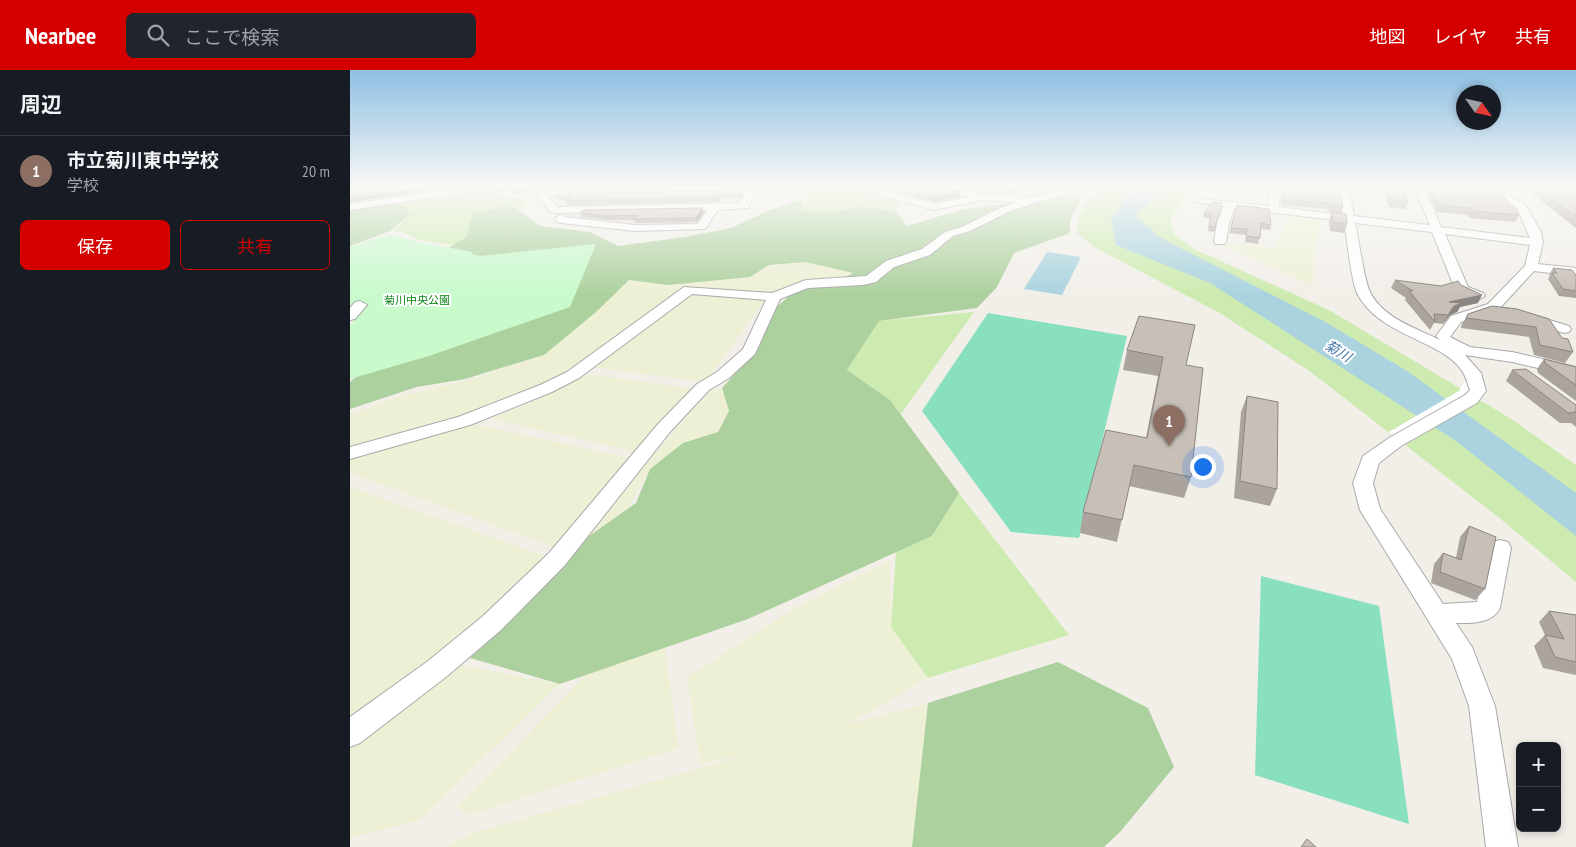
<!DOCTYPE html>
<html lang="ja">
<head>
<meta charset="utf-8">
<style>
  body { margin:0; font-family:"PT Sans Narrow","Noto Sans JP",sans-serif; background:#20242c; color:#f1f3f6 }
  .controls { position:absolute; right:15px; bottom:15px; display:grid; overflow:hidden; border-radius:8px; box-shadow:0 2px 8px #0003 }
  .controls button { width:45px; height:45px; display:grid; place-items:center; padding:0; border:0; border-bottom:1px solid #363941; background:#171b24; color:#f1f3f6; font:25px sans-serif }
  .compass { position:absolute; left:1106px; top:15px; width:45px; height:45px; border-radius:50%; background:#171b24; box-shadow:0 2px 8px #0003; rotate:124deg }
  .you { position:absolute; left:852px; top:396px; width:18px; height:18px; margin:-12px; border:4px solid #fff; border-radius:50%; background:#1a73e8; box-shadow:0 0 0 8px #1a73e833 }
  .badge { display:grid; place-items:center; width:32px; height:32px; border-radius:50%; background:#d40000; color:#fff; font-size:16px; font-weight:700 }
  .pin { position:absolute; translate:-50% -41px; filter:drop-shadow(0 1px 2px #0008) }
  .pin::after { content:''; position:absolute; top:26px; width:18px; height:15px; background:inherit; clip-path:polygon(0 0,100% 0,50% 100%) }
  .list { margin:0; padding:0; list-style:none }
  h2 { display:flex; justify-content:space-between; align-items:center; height:65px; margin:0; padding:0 20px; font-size:21px }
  h2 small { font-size:16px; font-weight:400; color:#9ea1a6 }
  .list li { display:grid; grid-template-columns:32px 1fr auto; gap:15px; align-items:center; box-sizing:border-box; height:70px; padding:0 20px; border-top:1px solid #363941 }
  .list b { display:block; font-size:19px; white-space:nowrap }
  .list p { margin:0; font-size:16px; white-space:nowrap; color:#9ea1a6 }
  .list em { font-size:16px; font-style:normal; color:#9ea1a6 }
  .actions { display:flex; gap:10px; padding:15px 20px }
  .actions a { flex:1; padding:11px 0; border:1px solid #d40000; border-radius:8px; text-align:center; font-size:18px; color:#d40000 }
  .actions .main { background:#d40000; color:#fff }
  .icon { flex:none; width:28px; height:28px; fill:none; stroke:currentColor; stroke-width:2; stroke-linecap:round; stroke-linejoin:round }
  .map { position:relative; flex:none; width:1226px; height:777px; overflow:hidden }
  header { display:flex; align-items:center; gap:30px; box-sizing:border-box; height:70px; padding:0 25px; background:#d40000; color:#fff }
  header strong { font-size:24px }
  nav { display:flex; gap:28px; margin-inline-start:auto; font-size:18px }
  .search { width:350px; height:45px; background:#20242c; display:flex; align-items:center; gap:12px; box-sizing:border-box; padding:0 18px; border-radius:8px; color:#9ea1a6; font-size:19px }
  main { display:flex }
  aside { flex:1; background:#171b24 }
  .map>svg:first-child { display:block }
  .residential { fill:#e0dfdf }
  .farmland { fill:#eef0d5 }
  .grass { fill:#cdebb0 }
  .forest { fill:#add19e }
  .park { fill:#c8facc }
  .pitch { fill:#88e0be }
  .parking { fill:#e2e2e2 }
  .water { fill:#aad3df }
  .pier { fill:#fff }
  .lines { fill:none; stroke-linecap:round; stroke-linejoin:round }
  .minor-casing { stroke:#a9a9a9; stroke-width:2 }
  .minor { fill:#fff; fill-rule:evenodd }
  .wall { fill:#aba49e }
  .shaded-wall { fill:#8b8681 }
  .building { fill:#c7bfb8; stroke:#8b8681 }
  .labels { text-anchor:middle; stroke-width:4; stroke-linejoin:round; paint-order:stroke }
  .far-park-label { font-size:11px; fill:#0c8416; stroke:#fff }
  .water-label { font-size:14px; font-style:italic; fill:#4a7aab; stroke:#fff }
</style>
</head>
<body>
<header>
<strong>Nearbee</strong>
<div class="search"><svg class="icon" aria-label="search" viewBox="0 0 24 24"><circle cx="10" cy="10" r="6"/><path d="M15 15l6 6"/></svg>ここで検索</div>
<nav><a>地図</a><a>レイヤ</a><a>共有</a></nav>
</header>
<main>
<aside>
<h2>周辺<small></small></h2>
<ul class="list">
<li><span class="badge" style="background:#8d6e63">1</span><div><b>市立菊川東中学校</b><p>学校</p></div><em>20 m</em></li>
</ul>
<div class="actions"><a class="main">保存</a><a>共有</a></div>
</aside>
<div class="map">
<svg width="1226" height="777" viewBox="0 0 1226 777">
  <rect width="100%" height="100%" fill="#f2efe9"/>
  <!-- residential -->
  <g class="residential">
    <polygon points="398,122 392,133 386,135 206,138 198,127 206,123"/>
    <polygon points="354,138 359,140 350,153 343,156 287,157 215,149 212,145 219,141"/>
  </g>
  <!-- farmland -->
  <g class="farmland">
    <polygon points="939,142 973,146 965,180 963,216 880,179 871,173 927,178"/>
    <polygon points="456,192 504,203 490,210 444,213 423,223 415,230 356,312 232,296 179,324 90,355 0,377 0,345 44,328 114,311 189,287 279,210 318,215 400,207 419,195"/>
    <polygon points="238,304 345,319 287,382 140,349 193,327"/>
    <polygon points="372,318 379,341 367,362 333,373 300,399 279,437 222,478 360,320"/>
    <polygon points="123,354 280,388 210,479 0,403 0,386"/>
    <polygon points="0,417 201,488 122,561 0,654"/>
    <polygon points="540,490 541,557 578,608 497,655 578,633 562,777 95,777 120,764 406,682 350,694 337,607 451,534"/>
    <polygon points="315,578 329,678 119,745 107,737 234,606"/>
    <polygon points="104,594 210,614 70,750 0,768 0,673"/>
  </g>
  <!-- grass -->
  <g class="grass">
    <path d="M 758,117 L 847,117 L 820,148 L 824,164 L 844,179 L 979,240 L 1163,350 L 1226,395 L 1226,512 L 1147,446 L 958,300 L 868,242 L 744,177 L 727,163 C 729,136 737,129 758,117 Z"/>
    <polygon points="488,119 516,120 553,133 543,141 512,137 485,141 451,141 458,120"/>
    <polygon points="123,121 179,130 171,140 161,135 103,175 70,170 52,162 43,161 60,144 57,137 7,137"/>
    <polygon points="624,242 551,344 540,330 497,300 529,251"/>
    <polygon points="609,423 719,565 578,608 541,557 546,482 582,466"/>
  </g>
  <!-- forest -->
  <g class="forest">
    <polygon points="733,125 720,151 720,163 664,183 647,217 627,238 529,251 497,300 540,330 609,423 582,466 398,549 210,614 120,588 208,497 222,478 286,433 300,399 333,373 368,362 379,341 372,318 405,282 422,241 446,220 490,210 503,203 456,192 419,195 400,207 318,215 279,210 246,242 194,285 115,309 67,317 0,339 0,312 37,280 81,189 116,167 123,144 161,135 190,156 240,162 268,176 335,167 381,158 420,140 453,129 452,141 485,141 512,137 547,142 557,156 614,139"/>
    <polygon points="50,134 57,137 60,144 40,161 0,176 0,138"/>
    <polygon points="708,592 798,638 824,697 770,762 754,777 562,777 578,633"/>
  </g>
  <!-- park -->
  <polygon class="park" points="47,165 68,172 123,182 122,184 130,186 246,174 220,237 79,286 0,309 0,256 11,241 0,242 0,177 36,165"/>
  <!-- pitch -->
  <g class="pitch">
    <polygon points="638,243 777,266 729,468 661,462 572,341"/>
    <polygon points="911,506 1029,536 1059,754 905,705"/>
  </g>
  <!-- parking -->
  <polygon class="parking" points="674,117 719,117 683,128 674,128 674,124 667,123 668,122 666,121"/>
  <!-- water -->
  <g class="water">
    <polygon points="791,117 821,117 785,145 809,167 977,253 1057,301 1226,423 1226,466 1106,371 860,213 766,175 761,150 774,131"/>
    <polygon points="697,182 731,187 712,225 674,219"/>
  </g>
  <!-- pier -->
  <polygon class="pier" points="1114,312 1134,325 1127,332 1055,375 1039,362 1109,321"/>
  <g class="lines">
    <defs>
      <g id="minor">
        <polygon points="33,117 49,117 48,119 14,127 9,124 10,122"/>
        <polygon points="119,117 141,117 136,120 0,140 0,134"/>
        <path d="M 181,117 L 191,117 L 194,120 L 375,117 L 523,117 L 584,134 L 619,127 L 587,119 L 586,117 L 602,117 L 633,124 L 683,127 L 723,117 L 738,117 L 737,119 L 687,132 L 658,142 L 620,161 L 603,166 L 580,185 L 544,197 L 526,212 L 513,215 L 458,218 L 430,229 L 405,284 L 379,308 L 359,320 L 320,362 L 215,495 L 151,560 L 96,607 L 10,673 L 0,677 L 0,647 L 78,591 L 133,546 L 199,483 L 308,354 L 347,314 L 367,302 L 393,279 L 416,230 L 342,224 L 229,308 L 202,322 L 120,355 L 0,389 L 0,377 L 108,347 L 190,315 L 217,302 L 334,217 L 422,223 L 456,210 L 516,206 L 536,191 L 572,179 L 595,162 L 612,157 L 650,138 L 667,132 L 633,130 L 584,140 L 513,120 L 406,122 L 398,138 L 368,140 L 355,159 L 285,161 L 211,153 L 207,152 L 205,148 L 210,145 L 215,147 L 285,155 L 348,154 L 357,140 L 204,143 L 200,142 ZM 396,122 L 390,133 L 207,137 L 198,126 Z"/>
        <path d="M 920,117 L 930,117 L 929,137 L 993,145 L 988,117 L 998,117 L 1004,146 L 1080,155 L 1064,117 L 1074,117 L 1091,157 L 1180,168 L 1167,138 L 1129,117 L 1141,117 L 1175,134 L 1191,162 L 1193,172 L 1188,194 L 1226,198 L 1226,206 L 1184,201 L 1148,240 L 1111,252 L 1100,267 L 1120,277 L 1162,282 L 1226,297 L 1226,307 L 1162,292 L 1115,285 L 1131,303 L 1136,321 L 1127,333 L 1051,376 L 1029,393 L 1023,413 L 1030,439 L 1093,534 L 1127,532 L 1139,478 L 1142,472 L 1150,470 L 1158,472 L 1161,478 L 1150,538 C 1142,554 1122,553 1106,553 L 1122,577 L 1145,636 L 1168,777 L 1136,777 L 1119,636 L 1102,589 L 1010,440 L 1003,413 L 1013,386 L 1039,368 L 1115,325 L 1120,320 C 1118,316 1117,310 1115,306 C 1100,271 1029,268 1007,223 C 1001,210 997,168 994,151 L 884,138 L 879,153 L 876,172 L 874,174 L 866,174 L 864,172 L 867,153 L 874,136 L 844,132 L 843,130 L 844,128 L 919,136 ZM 1005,153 L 1082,162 L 1105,219 L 1107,222 L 1128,230 L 1135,226 L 1133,223 L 1118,217 L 1095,164 L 1180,175 L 1175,196 L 1138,234 L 1101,246 L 1086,266 L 1090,270 C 1066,258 1035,249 1021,224 C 1014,212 1009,169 1005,153 Z"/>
        <polygon points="10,231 17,235 5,249 0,250 0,238 5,232"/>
        <polygon points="1180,244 1219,256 1221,259 1219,262 1214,263 1175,251 1173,248 1175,245"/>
      </g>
    </defs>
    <!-- minor casing -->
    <use href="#minor" class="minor-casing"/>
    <!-- minor -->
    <use href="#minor" class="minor"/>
  </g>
  <!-- wall -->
  <g class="wall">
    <polygon points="193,117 371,117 195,118"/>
    <polygon points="528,117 594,117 610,120 610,127 584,132"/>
    <polygon points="608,117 674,117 660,124 633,122"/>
    <polygon points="932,117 989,117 993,137 991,143 977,141 977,139 931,135"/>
    <polygon points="1032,117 1066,117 1064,122 1054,121 1058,132 1055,139 1039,137"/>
    <polygon points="1075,117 1140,117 1169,145 1165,152 1120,148 1117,145 1087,142"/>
    <polygon points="1144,117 1226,117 1226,158 1176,119 1147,118"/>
    <polygon points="392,120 393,124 391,128 371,128 369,132 218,135 216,131 217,130 207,130 205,126"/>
    <polygon points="872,133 864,162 858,161 860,149 853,147 854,143"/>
    <polygon points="887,135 921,155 920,160 911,159 908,174 895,172 896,165 879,163"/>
    <polygon points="354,142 347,152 285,153 284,150 258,150 232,147 230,143"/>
    <polygon points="982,142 997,154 994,163 980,161 979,151"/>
    <polygon points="1203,198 1226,205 1226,228 1209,226 1198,209 1200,206 1199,205"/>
    <polygon points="1045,210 1091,216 1111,215 1128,233 1110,237 1107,242 1100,245 1093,254 1084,253 1080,260 1055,230 1056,228 1041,218"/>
    <polygon points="1142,236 1212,268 1223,282 1215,293 1184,285 1179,267 1111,258 1112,254 1118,244"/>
    <polygon points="789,246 836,295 841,407 834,428 779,416 767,472 730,463 733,442 796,368 808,306 773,300 777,280"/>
    <polygon points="1194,289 1226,297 1226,331 1188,303 1187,299"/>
    <polygon points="1162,300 1226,335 1226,357 1221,353 1210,353 1156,311"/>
    <polygon points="897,326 927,419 920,436 884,428 891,342"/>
    <polygon points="1119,456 1135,519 1125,530 1081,513 1084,494 1093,483 1106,488 1110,467"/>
    <polygon points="1199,541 1226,545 1226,605 1193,598 1184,576 1195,565 1189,552"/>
  </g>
  <!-- shaded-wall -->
  <g class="shaded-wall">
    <polygon points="7,117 26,117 10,120 7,125 5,120"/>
    <polygon points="78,117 109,117 0,132 0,128"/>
    <polygon points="141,117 157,117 159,121 144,123"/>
    <polygon points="158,117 180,117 181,121 161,124"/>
    <polygon points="660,117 674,117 660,124"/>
    <polygon points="392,120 393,124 391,128 390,123"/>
    <polygon points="610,120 610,127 584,132 584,126"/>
    <polygon points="370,124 371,128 369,132 368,127"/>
    <polygon points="352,138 354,142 347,152 346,148"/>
    <polygon points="1132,225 1128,233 1110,237 1107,242 1100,245 1093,254 1098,245 1099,232"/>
  </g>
  <!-- building -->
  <g class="building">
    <polygon points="0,117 7,117 5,120 11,124 46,117 78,117 0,128"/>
    <polygon points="550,117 594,117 610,120 584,126"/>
    <polygon points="933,117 989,117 993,137 979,135 979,133 933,129"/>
    <polygon points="1037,117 1052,117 1058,132 1042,130"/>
    <polygon points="1081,117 1140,117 1150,122 1169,145 1123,141 1121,138 1090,135"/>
    <polygon points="1185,117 1226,117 1226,147"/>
    <polygon points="392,120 390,123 370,124 368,127 216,131 222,126 205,126 208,124"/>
    <polygon points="862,132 872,133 865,157 859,157 861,144 854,143"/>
    <polygon points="887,135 919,139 921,155 911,153 910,168 896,166 897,159 881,158"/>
    <polygon points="352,138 346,148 284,149 288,145 257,146 230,143 233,140"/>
    <polygon points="982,142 996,144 997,154 983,152"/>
    <polygon points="1203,198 1222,200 1226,205 1226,221 1213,219 1202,203 1207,203"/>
    <polygon points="1045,210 1091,216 1108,211 1111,215 1132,225 1099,232 1112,233 1104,236 1098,245 1084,244 1085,252 1059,221 1063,221"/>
    <polygon points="1142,236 1167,239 1199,249 1212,268 1218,269 1223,282 1190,275 1186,257 1116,248 1118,244"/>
    <polygon points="789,246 845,255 836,295 853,298 841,407 784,395 772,450 733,442 756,360 797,368 813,287 777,280"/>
    <polygon points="1194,289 1226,297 1226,315 1195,293"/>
    <polygon points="1176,299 1226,335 1226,342 1218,343 1162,300"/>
    <polygon points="897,326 928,332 927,419 890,411"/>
    <polygon points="1119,456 1146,467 1135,519 1090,502 1093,483 1111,490"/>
    <polygon points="1199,541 1226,545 1226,592 1205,587 1195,565 1214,569"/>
    <polygon points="957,769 966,777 951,777"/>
  </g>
  <!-- sky -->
  <linearGradient id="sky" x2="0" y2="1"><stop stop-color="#8fc0e4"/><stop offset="0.52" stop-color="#f9f8f5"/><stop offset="1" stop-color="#f9f8f5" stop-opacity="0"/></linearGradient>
  <rect width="1226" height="225" fill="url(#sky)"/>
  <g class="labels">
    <!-- far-park labels -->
    <g class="far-park-label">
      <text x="67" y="234">菊川中央公園</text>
    </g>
    <!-- water labels -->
    <g class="water-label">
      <text transform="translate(988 281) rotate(31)" y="5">菊川</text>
    </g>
  </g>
</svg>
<div class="controls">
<button>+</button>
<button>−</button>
</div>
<svg class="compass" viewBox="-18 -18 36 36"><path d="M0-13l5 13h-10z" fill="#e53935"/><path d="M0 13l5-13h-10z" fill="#9ea1a6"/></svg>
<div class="you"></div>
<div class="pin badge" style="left:819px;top:376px;background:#8d6e63">1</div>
</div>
</main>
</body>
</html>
